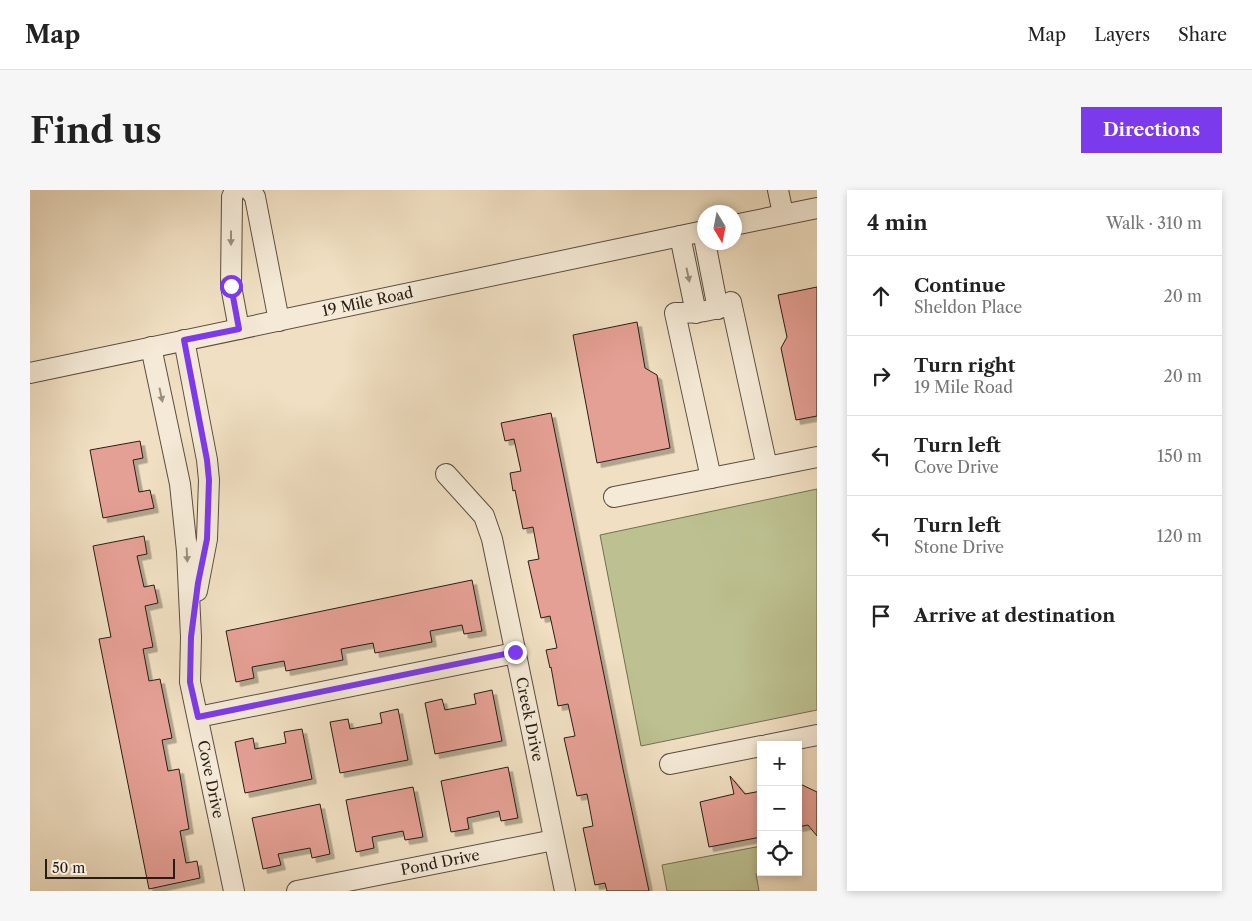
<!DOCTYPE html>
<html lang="en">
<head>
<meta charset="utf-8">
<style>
  body { margin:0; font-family:"Libre Caslon Text",serif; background:#f6f6f6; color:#222 }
  .controls { position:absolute; right:15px; bottom:15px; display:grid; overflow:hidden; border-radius:0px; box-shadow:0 2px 8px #0003 }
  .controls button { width:45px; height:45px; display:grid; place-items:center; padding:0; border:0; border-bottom:1px solid #e0e0e0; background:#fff; color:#222; font:25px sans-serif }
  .compass { position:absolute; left:667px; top:15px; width:45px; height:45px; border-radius:50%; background:#fff; box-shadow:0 2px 8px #0003; rotate:170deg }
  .scale { position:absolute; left:15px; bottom:12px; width:130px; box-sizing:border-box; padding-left:5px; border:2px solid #281d15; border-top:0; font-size:14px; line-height:18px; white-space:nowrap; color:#281d15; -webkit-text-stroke:4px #f5ead7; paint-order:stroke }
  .stop { position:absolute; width:15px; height:15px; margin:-11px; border:4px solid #7c3aed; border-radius:50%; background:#fff }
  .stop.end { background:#7c3aed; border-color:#fff; box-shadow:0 1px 5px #0008 }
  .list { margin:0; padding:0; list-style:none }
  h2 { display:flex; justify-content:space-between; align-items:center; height:65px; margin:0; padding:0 20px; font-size:21px }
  h2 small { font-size:16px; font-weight:400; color:#767676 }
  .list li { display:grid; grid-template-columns:32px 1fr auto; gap:15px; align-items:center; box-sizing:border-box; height:80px; padding:0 20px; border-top:1px solid #e0e0e0 }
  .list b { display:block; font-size:19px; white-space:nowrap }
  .list p { margin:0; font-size:16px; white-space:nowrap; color:#767676 }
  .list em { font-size:16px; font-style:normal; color:#767676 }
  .icon { flex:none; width:28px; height:28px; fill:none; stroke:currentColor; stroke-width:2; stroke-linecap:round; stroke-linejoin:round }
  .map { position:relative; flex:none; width:787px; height:701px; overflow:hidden; border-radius:0px }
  header { display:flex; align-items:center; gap:30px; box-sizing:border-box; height:70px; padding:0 25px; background:#fff; border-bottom:1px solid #e0e0e0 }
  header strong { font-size:24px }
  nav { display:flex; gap:28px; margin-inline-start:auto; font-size:18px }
  .intro { display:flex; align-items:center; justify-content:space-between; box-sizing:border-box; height:120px; padding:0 30px }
  h1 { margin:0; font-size:35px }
  .button { padding:12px 22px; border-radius:0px; background:#7c3aed; color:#fff; font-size:18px; font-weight:700 }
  main { display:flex; gap:30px; padding:0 30px }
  aside { flex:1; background:#fff; border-radius:0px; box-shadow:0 2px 8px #0003 }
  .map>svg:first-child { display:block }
  .green { fill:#bdc191; stroke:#726f53 }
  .building { fill:#e5a095; stroke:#281d15; filter:url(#shadow) }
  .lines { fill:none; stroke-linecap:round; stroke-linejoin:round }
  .minor-casing { stroke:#5a4e40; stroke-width:22 }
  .minor { stroke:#f5ead7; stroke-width:20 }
  .oneway { fill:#998e80 }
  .route { stroke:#7c3aed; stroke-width:6 }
  .labels { text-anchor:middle; stroke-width:5; stroke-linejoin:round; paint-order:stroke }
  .street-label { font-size:15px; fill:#281d15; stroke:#f5ead7 }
</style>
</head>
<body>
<header>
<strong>Map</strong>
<nav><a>Map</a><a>Layers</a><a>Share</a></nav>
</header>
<div class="intro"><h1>Find us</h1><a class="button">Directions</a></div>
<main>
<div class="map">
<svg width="787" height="701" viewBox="0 0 787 701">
  <defs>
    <filter id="shadow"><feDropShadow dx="4.5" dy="4.5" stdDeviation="0" flood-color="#0004"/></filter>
  </defs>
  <rect width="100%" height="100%" fill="#f0dfc2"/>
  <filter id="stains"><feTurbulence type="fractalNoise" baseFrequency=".004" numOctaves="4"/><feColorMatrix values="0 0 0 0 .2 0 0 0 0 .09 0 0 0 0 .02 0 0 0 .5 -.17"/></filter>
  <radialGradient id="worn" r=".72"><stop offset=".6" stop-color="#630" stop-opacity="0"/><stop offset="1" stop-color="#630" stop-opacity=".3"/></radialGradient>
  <!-- green -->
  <g class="green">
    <polygon points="787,299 787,520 611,556 570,345"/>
    <polygon points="731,656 732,682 726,684 729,701 637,701 632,675"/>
  </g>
  <!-- building -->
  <g class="building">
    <polygon points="787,97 787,226 766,230 751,158 757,147 748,105"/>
    <polygon points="607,132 615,178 627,185 640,258 567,273 543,145"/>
    <polygon points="521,223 593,579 619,701 577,701 575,693 565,695 553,638 563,636 557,604 547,606 534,548 545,546 538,514 528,516 521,477 520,478 516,460 527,458 520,426 511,428 498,371 509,369 503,337 493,339 485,300 483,301 480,283 491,281 484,249 475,251 471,233"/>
    <polygon points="110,251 113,268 103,270 109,302 120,300 124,318 73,328 60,260"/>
    <polygon points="114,346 117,364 107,366 114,397 124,395 128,413 115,416 123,457 113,459 119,491 130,489 142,548 132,550 138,581 149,579 159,639 150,641 156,673 167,671 170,688 119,699 69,449 81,447 63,356"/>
    <polygon points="442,390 452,441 434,444 432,435 400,441 402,452 345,463 343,453 311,459 313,470 256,481 254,471 222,477 224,488 206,492 196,441"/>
    <polygon points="462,500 472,551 405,564 395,513 412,509 415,520 446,514 444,504"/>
    <polygon points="368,519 378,570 310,583 300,532 318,529 320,539 352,533 350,523"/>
    <polygon points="272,539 282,589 215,603 205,552 223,548 225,559 256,553 254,542"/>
    <polygon points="478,577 488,628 471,631 469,621 437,628 439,639 421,642 411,591"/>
    <polygon points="700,586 715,604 731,601 731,647 679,657 670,612 704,604"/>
    <polygon points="768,593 787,602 787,646 778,635 768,637"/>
    <polygon points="383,597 393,647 375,650 373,641 342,647 344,658 326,662 316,610"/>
    <polygon points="290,614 300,664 282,668 280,658 248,664 251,675 233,679 222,628"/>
  </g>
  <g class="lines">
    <defs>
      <g id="minor">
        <polyline points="205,0 202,7 201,96 209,139"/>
        <polyline points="220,0 225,7 249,131"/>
        <polyline points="748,0 753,24"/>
        <polyline points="704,35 787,18"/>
        <polyline points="650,46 666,123"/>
        <polyline points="675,52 688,119"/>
        <polyline points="154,150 177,270 179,290 177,349 167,401"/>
        <path id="s1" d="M 121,157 L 150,294 L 157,361 L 161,447 L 160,492 L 204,701"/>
        <path id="s2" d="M 0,183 L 674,41"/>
        <path id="s3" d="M 416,284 L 454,326 L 462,349 L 535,701"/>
        <polyline points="681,288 737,277"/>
        <path d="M 584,307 L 681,288 L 645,123 C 666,123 683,122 701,112 L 737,277 L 787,267"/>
        <polyline points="168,527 485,463"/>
        <polyline points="737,555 787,545"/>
        <polyline points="640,574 731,556"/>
        <path id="s4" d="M 267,701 L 524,650"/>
      </g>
    </defs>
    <!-- minor casing -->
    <use href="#minor" class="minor-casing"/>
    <!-- minor -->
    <use href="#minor" class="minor"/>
  </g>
  <!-- one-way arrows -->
  <defs><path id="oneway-solid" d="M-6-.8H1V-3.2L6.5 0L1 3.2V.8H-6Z" transform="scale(1.25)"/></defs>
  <g class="oneway">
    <use href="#oneway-solid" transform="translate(201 48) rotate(90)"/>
    <use href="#oneway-solid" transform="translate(658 85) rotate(78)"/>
    <use href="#oneway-solid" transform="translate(131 205) rotate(78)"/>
    <use href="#oneway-solid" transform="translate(157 365) rotate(87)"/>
  </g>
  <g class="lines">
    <!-- route -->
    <polyline class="route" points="201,96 209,139 154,150 177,270 179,290 177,349 168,393 161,447 160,492 168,527 485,462"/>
  </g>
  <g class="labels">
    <!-- street labels -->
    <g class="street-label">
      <text dy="5" stroke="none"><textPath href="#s2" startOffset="345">19 Mile Road</textPath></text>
      <text dy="5" stroke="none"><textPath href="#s3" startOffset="265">Creek Drive</textPath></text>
      <text dy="5" stroke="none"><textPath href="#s1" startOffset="438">Cove Drive</textPath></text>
      <text dy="5" stroke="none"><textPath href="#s4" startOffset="146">Pond Drive</textPath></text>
    </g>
  </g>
  <rect width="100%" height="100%" filter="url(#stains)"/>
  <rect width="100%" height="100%" fill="url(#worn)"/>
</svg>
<div class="controls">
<button>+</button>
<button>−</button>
<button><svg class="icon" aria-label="locate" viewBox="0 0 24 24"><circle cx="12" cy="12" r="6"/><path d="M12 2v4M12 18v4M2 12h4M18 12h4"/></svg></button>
</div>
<svg class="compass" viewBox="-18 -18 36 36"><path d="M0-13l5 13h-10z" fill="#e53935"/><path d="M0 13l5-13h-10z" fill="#767676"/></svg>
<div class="scale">50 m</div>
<div class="stop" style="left:201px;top:96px"></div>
<div class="stop end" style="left:485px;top:462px"></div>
</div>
<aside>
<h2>4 min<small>Walk · 310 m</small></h2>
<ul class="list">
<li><svg class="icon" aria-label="ahead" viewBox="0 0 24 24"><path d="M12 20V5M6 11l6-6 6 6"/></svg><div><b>Continue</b><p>Sheldon Place</p></div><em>20 m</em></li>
<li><svg class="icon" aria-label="right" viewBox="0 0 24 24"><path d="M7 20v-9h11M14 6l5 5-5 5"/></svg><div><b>Turn right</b><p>19 Mile Road</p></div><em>20 m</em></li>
<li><svg class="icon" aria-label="left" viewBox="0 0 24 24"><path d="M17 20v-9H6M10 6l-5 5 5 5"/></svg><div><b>Turn left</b><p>Cove Drive</p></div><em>150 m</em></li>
<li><svg class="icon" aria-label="left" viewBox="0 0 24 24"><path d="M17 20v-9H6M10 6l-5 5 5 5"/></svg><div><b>Turn left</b><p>Stone Drive</p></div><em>120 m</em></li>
<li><svg class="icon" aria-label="arrive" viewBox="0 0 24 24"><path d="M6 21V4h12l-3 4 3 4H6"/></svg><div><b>Arrive at destination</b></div></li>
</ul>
</aside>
</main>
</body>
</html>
